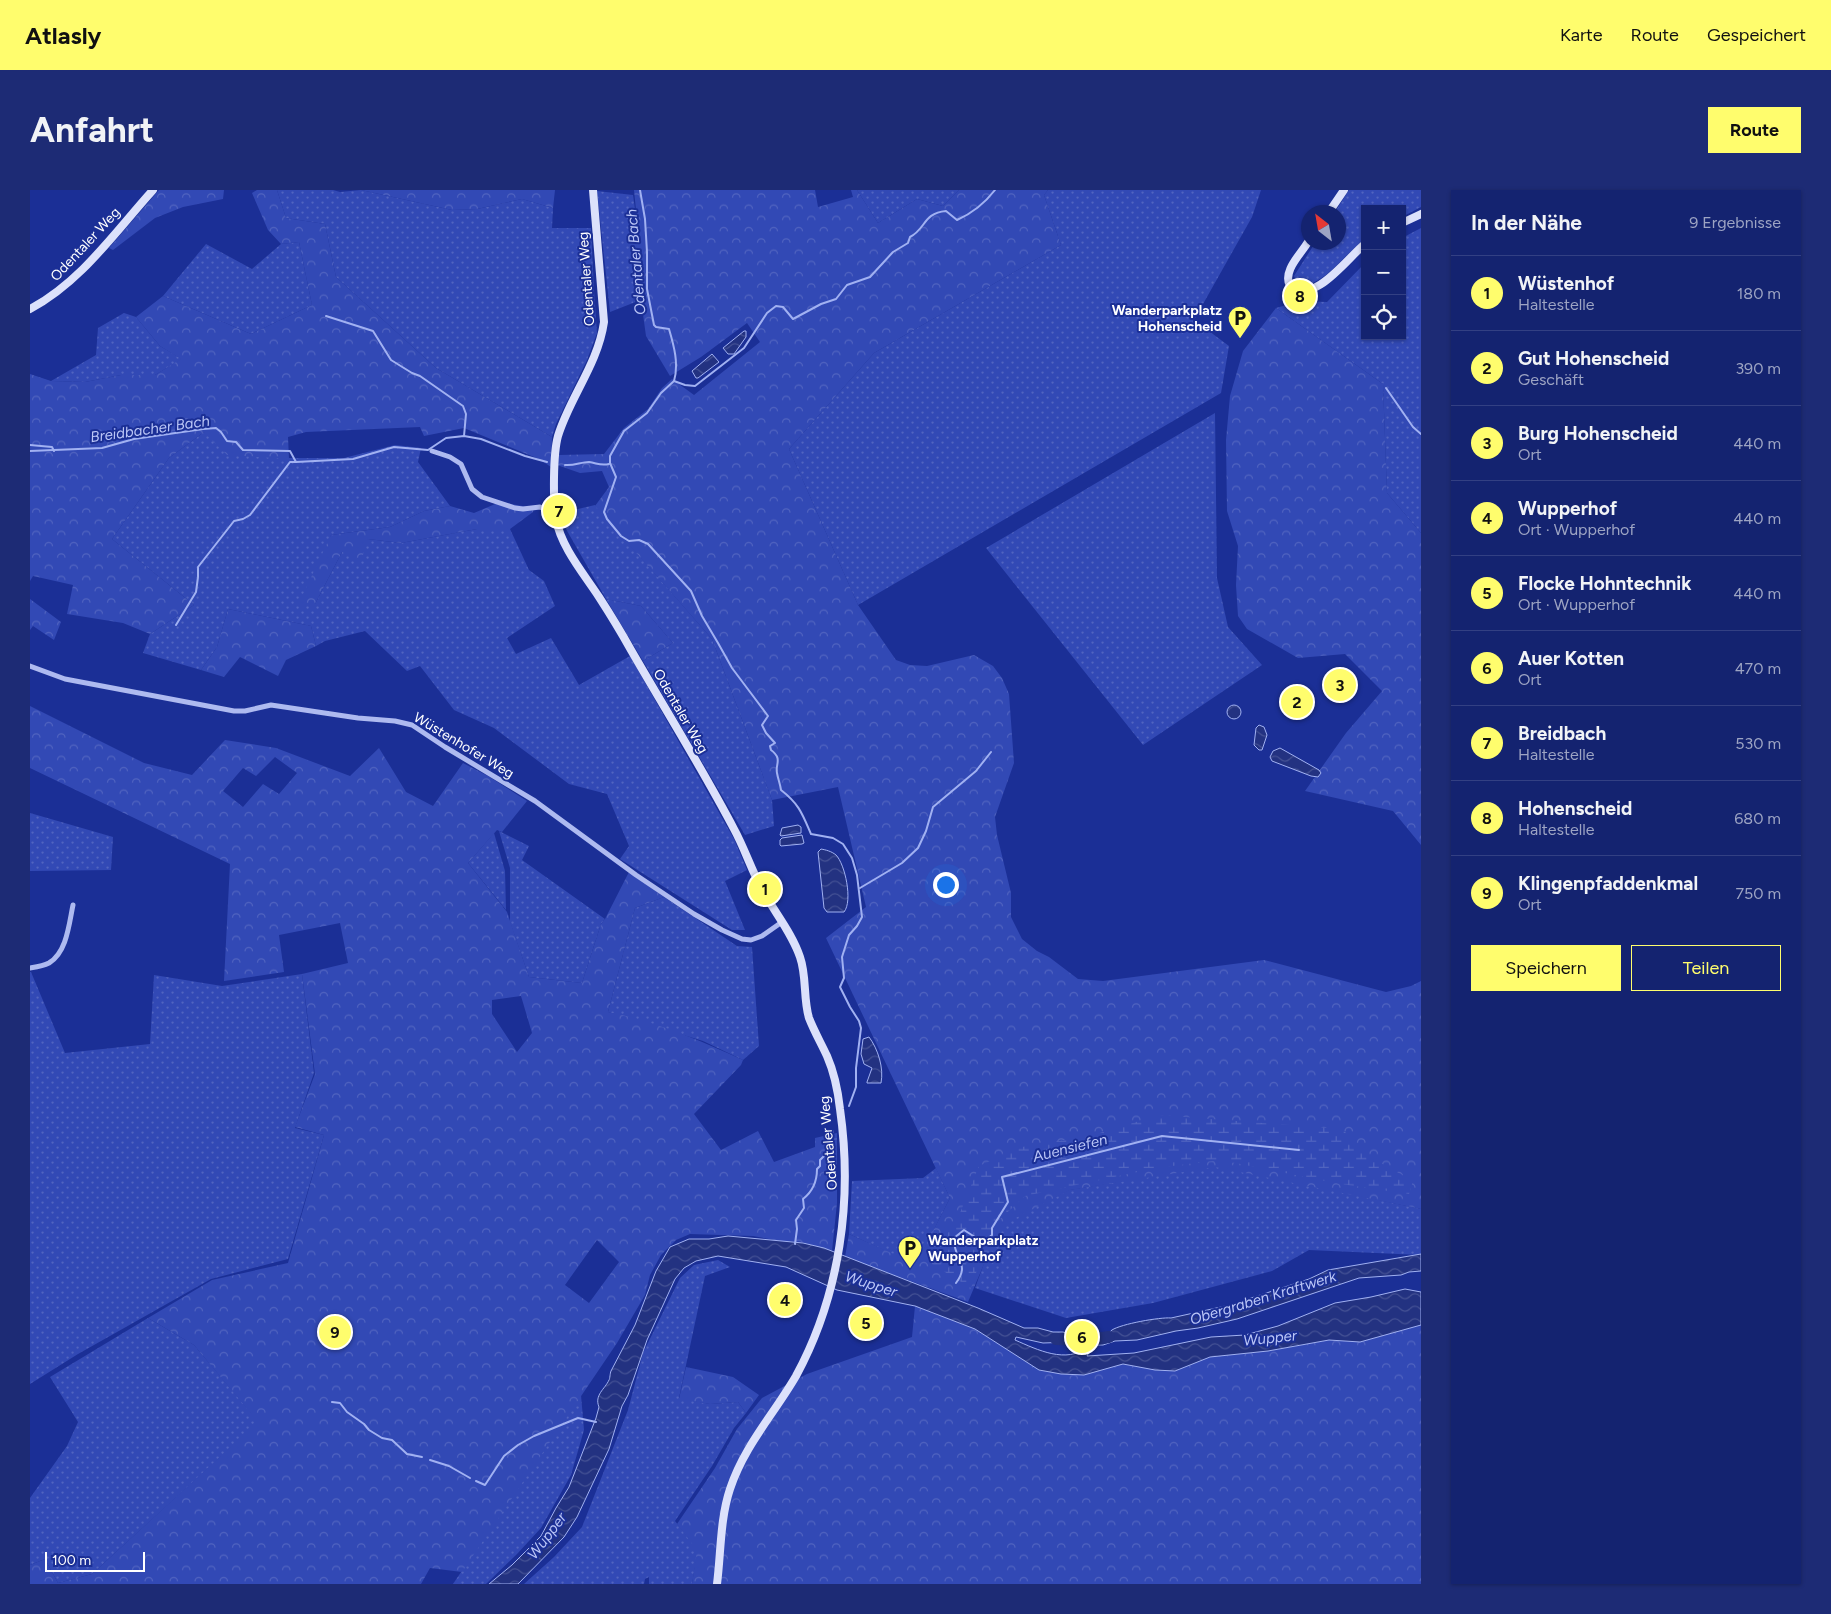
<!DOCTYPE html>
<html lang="de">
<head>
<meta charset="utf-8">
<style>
  body { margin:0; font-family:Figtree,sans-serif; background:#1d2b75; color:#f1f3f6 }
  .controls { position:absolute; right:15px; top:15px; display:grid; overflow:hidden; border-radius:0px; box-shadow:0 1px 4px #0004 }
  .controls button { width:45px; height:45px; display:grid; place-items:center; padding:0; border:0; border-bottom:1px solid #334083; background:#142370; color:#f1f3f6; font:25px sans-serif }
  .compass { position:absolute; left:1271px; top:15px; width:45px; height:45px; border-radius:50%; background:#142370; box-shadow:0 1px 4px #0004; rotate:329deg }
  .scale { position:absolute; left:15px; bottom:12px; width:100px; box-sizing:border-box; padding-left:5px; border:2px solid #fff; border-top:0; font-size:14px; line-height:18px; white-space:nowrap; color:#fff; -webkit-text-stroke:4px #1b2f96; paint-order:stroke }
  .you { position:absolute; left:915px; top:694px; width:18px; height:18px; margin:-12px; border:4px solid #fff; border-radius:50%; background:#1a73e8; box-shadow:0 0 0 8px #1a73e833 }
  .badge { display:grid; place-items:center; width:32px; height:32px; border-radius:50%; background:#fffd6d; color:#111; font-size:16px; font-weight:700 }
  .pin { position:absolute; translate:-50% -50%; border:2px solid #fff; box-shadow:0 1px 5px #0006 }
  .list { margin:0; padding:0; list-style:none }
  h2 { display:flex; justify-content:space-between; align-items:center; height:65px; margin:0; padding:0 20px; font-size:21px }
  h2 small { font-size:16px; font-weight:400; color:#9da4c3 }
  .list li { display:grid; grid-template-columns:32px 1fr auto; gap:15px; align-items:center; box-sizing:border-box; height:75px; padding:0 20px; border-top:1px solid #334083 }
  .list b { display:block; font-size:19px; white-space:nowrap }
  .list p { margin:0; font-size:16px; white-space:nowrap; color:#9da4c3 }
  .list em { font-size:16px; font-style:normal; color:#9da4c3 }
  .actions { display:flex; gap:10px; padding:15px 20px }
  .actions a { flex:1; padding:11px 0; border:1px solid #fffd6d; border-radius:0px; text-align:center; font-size:18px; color:#fffd6d }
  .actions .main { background:#fffd6d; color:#111 }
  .icon { flex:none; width:28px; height:28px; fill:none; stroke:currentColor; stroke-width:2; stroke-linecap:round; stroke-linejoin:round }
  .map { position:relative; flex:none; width:1391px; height:1394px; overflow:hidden; border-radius:0px }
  header { display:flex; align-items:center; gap:30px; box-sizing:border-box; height:70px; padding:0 25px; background:#fffd6d; color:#111 }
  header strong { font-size:24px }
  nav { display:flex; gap:28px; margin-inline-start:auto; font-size:18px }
  .intro { display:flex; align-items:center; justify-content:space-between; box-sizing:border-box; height:120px; padding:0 30px }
  h1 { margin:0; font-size:35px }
  .button { padding:12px 22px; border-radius:0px; background:#fffd6d; color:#111; font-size:18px; font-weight:700 }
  main { display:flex; gap:30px; padding:0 30px }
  aside { flex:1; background:#142370; border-radius:0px; box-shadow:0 1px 4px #0004 }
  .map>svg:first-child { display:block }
  .green { fill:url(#green-dots) }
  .forest { fill:url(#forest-crowns); fill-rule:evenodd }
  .wetland { fill:url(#wetland-marsh) }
  .water { fill:url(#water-waves); stroke:#a1b1f2 }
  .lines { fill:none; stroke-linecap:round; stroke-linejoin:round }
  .stream { stroke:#a1b1f2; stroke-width:2 }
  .river { stroke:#233281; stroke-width:12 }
  .minor { stroke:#aebaf0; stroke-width:5 }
  .secondary { stroke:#dce1fb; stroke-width:8 }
  .labels { text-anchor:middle; stroke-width:4; stroke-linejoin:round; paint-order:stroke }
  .street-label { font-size:14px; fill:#fff; stroke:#1b2f96 }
  .poi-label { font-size:14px; font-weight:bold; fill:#fff; stroke:#1b2f96; text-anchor:end }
  .water-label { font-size:15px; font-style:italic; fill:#bbc6f7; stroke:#1b2f96 }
</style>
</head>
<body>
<header>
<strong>Atlasly</strong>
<nav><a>Karte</a><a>Route</a><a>Gespeichert</a></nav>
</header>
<div class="intro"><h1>Anfahrt</h1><a class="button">Route</a></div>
<main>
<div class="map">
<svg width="1391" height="1394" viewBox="0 0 1391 1394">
  <defs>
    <pattern id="green-dots" width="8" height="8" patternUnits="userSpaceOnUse" patternTransform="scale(1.25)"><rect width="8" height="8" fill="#3249b5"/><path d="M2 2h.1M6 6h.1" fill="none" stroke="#5164c0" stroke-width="1.8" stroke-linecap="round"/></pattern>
    <pattern id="forest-crowns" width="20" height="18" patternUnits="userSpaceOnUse" patternTransform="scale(1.25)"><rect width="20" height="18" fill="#3249b5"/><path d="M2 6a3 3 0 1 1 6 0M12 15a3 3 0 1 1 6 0" fill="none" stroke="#5164c0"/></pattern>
    <pattern id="wetland-marsh" width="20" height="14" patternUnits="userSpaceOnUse" patternTransform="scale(1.25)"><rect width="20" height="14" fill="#3249b5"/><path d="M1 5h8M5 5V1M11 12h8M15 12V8" fill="none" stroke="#5164c0"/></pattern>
    <pattern id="water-waves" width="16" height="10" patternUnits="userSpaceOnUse" patternTransform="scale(1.25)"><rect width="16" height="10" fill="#233281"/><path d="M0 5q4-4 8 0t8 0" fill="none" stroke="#445194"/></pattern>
  </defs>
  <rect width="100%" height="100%" fill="#1b2f96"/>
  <!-- green -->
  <g class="green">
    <polygon points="247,0 303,0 310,2 331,0 422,20 447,19 492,9 523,18 522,38 561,38 564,101 567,143 557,170 526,234 522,247 406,178 306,87 295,34 256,28"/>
    <polygon points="827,0 929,0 913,16 887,9 848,33"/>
    <polygon points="1018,0 1231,0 1222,27 1164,130 1199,156 1191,203 828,415 759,259 844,163 1031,55 1014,5"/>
    <path d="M 1319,0 L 1391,0 L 1391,17 L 1372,27 L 1372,19 L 1335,19 L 1335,49 C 1314,64 1298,92 1272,96 L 1267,93 L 1264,86 L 1285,53 L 1308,52 L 1308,22 L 1305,22 Z"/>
    <polygon points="567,1 603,5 608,40 603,113 580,122"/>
    <polygon points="1391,38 1391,343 1357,303 1353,194 1246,118 1271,111 1297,112 1335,73 1335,146 1372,146 1372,48"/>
    <polygon points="269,52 282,115 221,144 133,106 176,54 222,79 251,54"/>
    <polygon points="94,123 106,127 130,156 152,169 125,185 91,185 55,192 21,191 66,165 68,138"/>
    <polygon points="1185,223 1187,388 1198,437 1232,475 1113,555 956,358"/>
    <polygon points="174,242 250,268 314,268 365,255 391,258 388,272 420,316 394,321 360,337 301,345 285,414 312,362 338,349 371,353 447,339 480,339 499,380 514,391 525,416 477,448 486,464 521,448 549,495 600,466 704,649 717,680 695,691 715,740 702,740 590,669 599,656 577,604 539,594 464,538 424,520 390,476 377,481 335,441 295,451 286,456 281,436 198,419 187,457 171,480 113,463 120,444 164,415 82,349 139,268"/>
    <polygon points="565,315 682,449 742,610 744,636 715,645 613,471 643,453 611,416 576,409 536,339 531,323"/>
    <polygon points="0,623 83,647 81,680 0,681"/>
    <polygon points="469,641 499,656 492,670 575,729 571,734 552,793 499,787 480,732 480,678"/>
    <polygon points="464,643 475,681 476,720 438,673"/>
    <polygon points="634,707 707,756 722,757 729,856 713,870 673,851 578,822 605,718"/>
    <polygon points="0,782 1,782 35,863 120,854 124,785 192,796 272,784 284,883 265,938 294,945 258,1069 181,1089 48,1164 0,1194"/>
    <polygon points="1187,975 1391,1019 1391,1065 1279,1060 1242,1081 1123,1113 1036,1128 945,1098 968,1035 1039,1000"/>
    <polygon points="906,978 920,1008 886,1075 819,1044 822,991 893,988"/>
    <polygon points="688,1070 700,1077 675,1086 649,1208 680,1214 708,1212 716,1223 704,1238 682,1276 645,1331 668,1360 662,1394 619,1394 619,1387 615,1389 614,1394 494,1394 524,1367 552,1337 598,1220 613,1163 650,1088 664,1075"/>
    <polygon points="118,1128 164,1155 229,1232 62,1384 28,1393 15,1369 0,1375 0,1308 37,1256 48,1232 20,1187"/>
    <polygon points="551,1205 554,1240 541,1285 511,1338 487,1364 456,1394 423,1394"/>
  </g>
  <!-- forest -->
  <g class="forest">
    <polygon points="129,0 194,0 193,9 153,17 125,28 83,60 79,58"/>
    <polygon points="227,0 247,0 256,28 295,34 306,87 406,178 522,247 521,277 509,269 434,238 394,246 390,237 276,242 258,247 259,269 197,265 174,242 139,268 82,349 164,415 120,444 93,433 37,424 43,395 3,386 0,391 0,184 21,191 55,192 91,185 125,185 151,169 130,156 106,127 133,106 221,144 282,115 269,52 251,54 238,40 222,3"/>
    <polygon points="331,0 525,0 523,18 492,9 447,19 422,20"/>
    <polygon points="604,0 785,0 788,17 823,7 821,0 827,0 848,33 887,9 913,16 929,0 1018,0 1014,5 1031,55 844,163 759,259 828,415 866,470 880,475 897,476 944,465 963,476 972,488 979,504 984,573 965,627 967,645 981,703 981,727 992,749 1007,761 1019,767 1048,789 1073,791 1234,770 1356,802 1381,796 1391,791 1391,1019 1185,977 1040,1000 970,1036 938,1112 815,1067 819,1044 886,1074 920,1008 796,748 836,717 808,597 742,610 682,449 565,316 579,297 572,281 550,283 527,275 529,265 574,264 594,238 618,219 632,198 642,189 664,205 730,152 717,133 671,167 640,186 616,146 611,110 603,113 608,40"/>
    <polygon points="1246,118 1353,194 1357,303 1391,343 1391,655 1363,621 1275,601 1316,543 1352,501 1315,464 1268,468 1217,439 1208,426 1206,395 1208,356 1197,321 1196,250 1200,206 1213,161"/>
    <polygon points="470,312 504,318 503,322 480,339 447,339 371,353 338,349 331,371 312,362 285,414 268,415 301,345 360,337 394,321 420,316 444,323"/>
    <polygon points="0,409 31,432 24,450 3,436 0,440"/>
    <polygon points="576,409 611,416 643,453 613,471"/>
    <polygon points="198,419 281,436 286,456 256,470 248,486 210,467 194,487 171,480 187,457"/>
    <path d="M 0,516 L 114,573 L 162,585 L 195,550 L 246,558 L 320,586 L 349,558 L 376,602 L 403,616 L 433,573 L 458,586 L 497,611 L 472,642 L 467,640 L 438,673 L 477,722 L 499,787 L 552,793 L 571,734 L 575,729 L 599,682 L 634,707 L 605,718 L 578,822 C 625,831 669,850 713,870 L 711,875 L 664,924 L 691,960 L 728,941 L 744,972 L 785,957 L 785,948 L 807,943 L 807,1013 L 802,1061 L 772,1052 L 750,1051 L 723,1046 L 660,1044 L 646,1050 L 631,1065 L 620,1085 L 615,1105 L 587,1153 L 432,1382 L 400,1378 L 391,1394 L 0,1394 L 0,1375 L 15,1369 L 28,1393 L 62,1384 L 228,1232 L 164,1155 L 118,1128 L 182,1090 L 258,1073 L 294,945 L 265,937 L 285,884 L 272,784 L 318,773 L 310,733 L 249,745 L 254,782 L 194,791 L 200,674 L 0,578 ZM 245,567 L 267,583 L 249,604 L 233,594 L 213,617 L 193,601 L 213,578 L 226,586 ZM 491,806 L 502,843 L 487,862 L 462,824 L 462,810 ZM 567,1050 L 589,1072 L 559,1113 L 535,1095 Z"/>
    <polygon points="885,1116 945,1139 1009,1180 1031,1184 1054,1184 1093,1174 1125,1180 1145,1181 1180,1167 1238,1161 1299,1150 1330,1152 1391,1135 1391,1394 662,1394 667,1360 647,1334 685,1278 707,1239 732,1208 777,1184 882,1147"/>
    <polygon points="656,1177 703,1187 729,1205 716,1223 708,1212 680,1214 649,1209"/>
  </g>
  <!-- wetland -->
  <polygon class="wetland" points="1129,925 1312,939 1340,967 1383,991 1379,1004 1311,994 1190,970 1126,978 995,1006 968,1031 956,1053 941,1098 902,1074 902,1057 928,1028 949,976 992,957 1060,946"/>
  <!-- water -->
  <g class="water">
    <polygon points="714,141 716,141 716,147 704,164 698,164 693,158"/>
    <polygon points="682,164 689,172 668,188 666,188 662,181"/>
    <circle cx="1204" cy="522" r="7"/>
    <polygon points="1229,535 1234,537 1237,545 1232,560 1229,560 1224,555 1226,538"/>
    <polygon points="1250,558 1289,580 1291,583 1288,587 1281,586 1242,571 1240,567 1243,561"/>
    <polygon points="768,635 771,637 771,643 751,646 750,645 752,638"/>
    <polygon points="772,645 774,653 772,654 751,656 750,655 750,650 752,648"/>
    <path d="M 791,659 C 796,660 801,661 806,665 C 815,674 823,711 814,722 L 797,722 L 794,718 L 788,662 Z"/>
    <path d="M 839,847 C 848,859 854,878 851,893 L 837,893 L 837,892 L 842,878 L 834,874 L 831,864 L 833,849 Z"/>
    <path d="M 698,1046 L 773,1053 L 794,1058 L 948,1118 L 994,1138 L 1008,1138 L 1023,1142 L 1033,1142 L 1040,1144 L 1044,1148 L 1043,1152 L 1013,1153 L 986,1147 L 985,1150 C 1008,1160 1036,1174 1058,1157 L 1060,1160 L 1057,1166 L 1104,1163 L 1181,1147 L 1215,1145 L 1248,1136 L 1305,1113 L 1341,1107 L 1375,1099 L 1391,1102 L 1391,1135 L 1330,1152 L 1299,1150 L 1238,1161 L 1180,1167 L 1145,1181 L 1125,1180 L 1093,1174 L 1054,1185 L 1031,1184 L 1009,1180 L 945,1139 L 885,1116 L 807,1100 L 756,1077 L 688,1066 L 666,1071 L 654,1078 L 645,1089 L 617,1150 L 598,1205 L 592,1216 L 579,1259 L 547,1327 L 534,1347 L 488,1394 L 459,1394 L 482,1375 L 511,1346 L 526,1318 L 539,1297 L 566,1228 L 569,1217 C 564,1205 575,1199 579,1190 C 580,1189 580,1183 581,1181 L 605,1135 L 626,1081 L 640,1057 L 659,1049 L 679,1049 Z"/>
    <path d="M 1391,1064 L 1391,1081 L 1379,1082 L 1371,1085 L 1329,1088 L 1207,1129 L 1168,1138 L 1146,1141 L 1107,1150 L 1085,1151 L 1073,1155 L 1063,1155 L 1063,1148 L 1078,1146 C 1079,1144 1080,1141 1082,1140 C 1091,1134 1130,1127 1141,1128 L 1200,1115 L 1279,1089 L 1298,1080 Z"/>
  </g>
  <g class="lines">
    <!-- stream -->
    <g class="stream">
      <path d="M 610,0 L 615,29 L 617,62 L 617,99 L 624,135 L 626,137 L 639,139 C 644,156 649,174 644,191"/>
      <polyline points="296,126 343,141 361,170 382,183 390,186 433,216 436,224 434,246"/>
      <polyline points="1356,198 1383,237 1391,244"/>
      <polyline points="0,255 22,257 24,261"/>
      <polyline points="0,261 72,258 104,249 173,239 186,238 191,242 197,251 206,252 213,260 260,261 266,272 323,269 364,257 398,260 416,248 434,246 451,249 495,266 517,272"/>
      <path d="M 535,275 C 544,276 551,272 559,272 C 567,273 570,276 579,274"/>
      <polyline points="146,435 166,402 168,387 168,377 204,331 213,329 220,325 260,272 266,272"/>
      <polyline points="830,698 872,673 888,658 896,641 903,617 946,581 961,562"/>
      <path d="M 819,916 L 826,897 L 826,878 L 831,838 L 829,831 L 820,817 L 810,797 L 814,788 L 812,767 L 819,745 L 827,736 L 832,727 L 827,685 L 822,668 L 813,654 L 803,648 L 781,644 C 772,623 769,614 751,600 C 750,593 748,589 747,583 C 745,574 753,569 741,560 L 740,556 L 745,553 L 736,543 L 732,535 L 738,526 L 702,478 L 688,453 L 672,426 L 661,401 L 618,354 L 609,350 L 599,351 L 591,346 L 577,329 L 574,322 L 586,287 L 580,273 L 580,266 L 594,241 L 617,223 L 631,203 L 644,191 L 655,195 L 665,196 L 714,158 L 737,123 L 746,116 L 753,117 L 763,129 L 791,114 L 806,109 L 817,95 L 840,87 L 863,62 L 878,53 L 880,47 C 896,39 893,23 916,21 L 927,30 C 943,23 955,13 965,0"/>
      <path d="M 765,1054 L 767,1039 L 766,1030 L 774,1018 L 773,1009 C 782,1002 787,991 787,979 L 790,976 L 790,970 L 795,965 L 803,941"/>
      <path d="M 926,1093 C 941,1073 923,1070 924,1048 L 934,1040 L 948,1049 L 956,1050 L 962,1045 L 962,1038 L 978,1012 L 972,987 L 1132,946 L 1269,960"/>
      <polyline points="302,1212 310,1213 317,1222 334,1234 339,1240 352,1248 362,1250 377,1264 392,1267"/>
      <polyline points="400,1270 419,1276 440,1288"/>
      <polyline points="446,1291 455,1295 474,1266 488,1255 504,1246 548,1228 566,1232"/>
    </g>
    <!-- river -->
    <polyline class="river" points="1026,1149 1058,1150 1079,1147"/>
    <!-- minor -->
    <g class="minor">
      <polyline points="402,261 420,267 431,274 442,299 452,307 485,318 493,319 510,317 526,324"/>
      <polyline points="0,476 35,489 204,521 215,521 241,515 328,528 365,531 382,535 415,557 505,611 606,685 664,724 692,740 712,749 721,750 732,746 752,732"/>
      <path d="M 0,778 C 6,777 13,776 19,773 C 37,762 39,734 43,715"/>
    </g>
    <!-- secondary -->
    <g class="secondary">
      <path d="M 563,0 L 574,132 C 568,174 540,207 528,246 C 523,264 523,311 526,329 C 531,357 554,384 569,407 C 580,424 591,442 601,460 C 635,519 672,578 704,639 C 715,659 722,682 733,701 C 745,723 762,743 770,767 C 777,787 773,808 779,828 C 784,841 791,853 797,866 C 804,882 808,901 810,919 C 823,1010 810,1105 766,1186 C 744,1224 714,1256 700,1299 C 690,1329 691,1363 687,1394"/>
      <polyline points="1299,22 1314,0"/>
      <polyline points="1372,33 1391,24"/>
      <path d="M 1278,52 C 1271,64 1252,81 1260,96 C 1284,116 1318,67 1335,54"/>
      <path d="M 0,119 C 51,92 85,42 123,0"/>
    </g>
  </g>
  <!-- icons -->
  <defs>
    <symbol id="parking-pin" viewBox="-11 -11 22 30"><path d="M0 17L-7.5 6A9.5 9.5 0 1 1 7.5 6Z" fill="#fffd6d" stroke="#1b2f96"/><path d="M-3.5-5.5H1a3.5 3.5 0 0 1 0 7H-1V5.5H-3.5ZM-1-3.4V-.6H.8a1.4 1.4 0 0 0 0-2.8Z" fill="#111"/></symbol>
  </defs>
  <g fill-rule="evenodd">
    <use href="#parking-pin" x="1196" y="114" width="28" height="38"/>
    <use href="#parking-pin" x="866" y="1044" width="28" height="38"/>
  </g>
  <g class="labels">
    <!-- street labels -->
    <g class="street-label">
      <text transform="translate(55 54) rotate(-47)" y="5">Odentaler Weg</text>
      <text transform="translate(556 89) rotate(-94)" y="5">Odentaler Weg</text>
      <text transform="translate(651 521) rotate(60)" y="5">Odentaler Weg</text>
      <text transform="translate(434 555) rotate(31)" y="5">Wüstenhofer Weg</text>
      <text transform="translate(798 953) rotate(-95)" y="5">Odentaler Weg</text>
    </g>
    <!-- poi labels -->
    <g class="poi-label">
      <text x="1192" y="125">Wanderparkplatz<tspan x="1192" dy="16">Hohenscheid</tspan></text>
      <text x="898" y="1055" text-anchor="start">Wanderparkplatz<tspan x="898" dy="16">Wupperhof</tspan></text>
    </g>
    <!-- water labels -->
    <g class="water-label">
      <text transform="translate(606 72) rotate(-95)" y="5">Odentaler Bach</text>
      <text transform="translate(120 239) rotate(-8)" y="5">Breidbacher Bach</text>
      <text transform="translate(1040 958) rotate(-14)" y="5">Auensiefen</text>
      <text transform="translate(841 1094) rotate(18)" y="5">Wupper</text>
      <text transform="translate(1233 1108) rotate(-17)" y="5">Obergraben Kraftwerk</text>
      <text transform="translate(1240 1148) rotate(-6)" y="5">Wupper</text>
      <text transform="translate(517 1346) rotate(-53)" y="5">Wupper</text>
    </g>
  </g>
</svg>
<div class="controls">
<button>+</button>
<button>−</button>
<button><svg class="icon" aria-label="locate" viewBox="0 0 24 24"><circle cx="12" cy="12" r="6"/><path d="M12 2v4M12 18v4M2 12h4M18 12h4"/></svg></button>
</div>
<svg class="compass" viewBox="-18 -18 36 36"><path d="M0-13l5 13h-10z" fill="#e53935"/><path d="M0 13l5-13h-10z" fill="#9da4c3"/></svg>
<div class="scale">100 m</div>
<div class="you"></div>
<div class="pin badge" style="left:735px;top:699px">1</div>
<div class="pin badge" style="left:1267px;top:512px">2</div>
<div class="pin badge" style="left:1310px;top:495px">3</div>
<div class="pin badge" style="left:755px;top:1110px">4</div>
<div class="pin badge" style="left:836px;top:1133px">5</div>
<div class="pin badge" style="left:1052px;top:1147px">6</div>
<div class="pin badge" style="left:529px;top:321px">7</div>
<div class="pin badge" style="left:1270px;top:106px">8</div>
<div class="pin badge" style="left:305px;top:1142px">9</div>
</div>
<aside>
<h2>In der Nähe<small>9 Ergebnisse</small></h2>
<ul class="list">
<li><span class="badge">1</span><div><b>Wüstenhof</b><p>Haltestelle</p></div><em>180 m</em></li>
<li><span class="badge">2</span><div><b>Gut Hohenscheid</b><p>Geschäft</p></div><em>390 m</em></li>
<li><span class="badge">3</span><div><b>Burg Hohenscheid</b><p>Ort</p></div><em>440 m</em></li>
<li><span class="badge">4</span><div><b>Wupperhof</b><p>Ort · Wupperhof</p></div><em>440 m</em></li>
<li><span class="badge">5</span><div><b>Flocke Hohntechnik</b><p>Ort · Wupperhof</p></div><em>440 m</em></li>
<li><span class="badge">6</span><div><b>Auer Kotten</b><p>Ort</p></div><em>470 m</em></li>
<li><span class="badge">7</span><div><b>Breidbach</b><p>Haltestelle</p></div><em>530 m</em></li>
<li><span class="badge">8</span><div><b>Hohenscheid</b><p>Haltestelle</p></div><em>680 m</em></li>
<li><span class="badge">9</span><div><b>Klingenpfaddenkmal</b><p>Ort</p></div><em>750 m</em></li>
</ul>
<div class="actions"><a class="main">Speichern</a><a>Teilen</a></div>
</aside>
</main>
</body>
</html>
